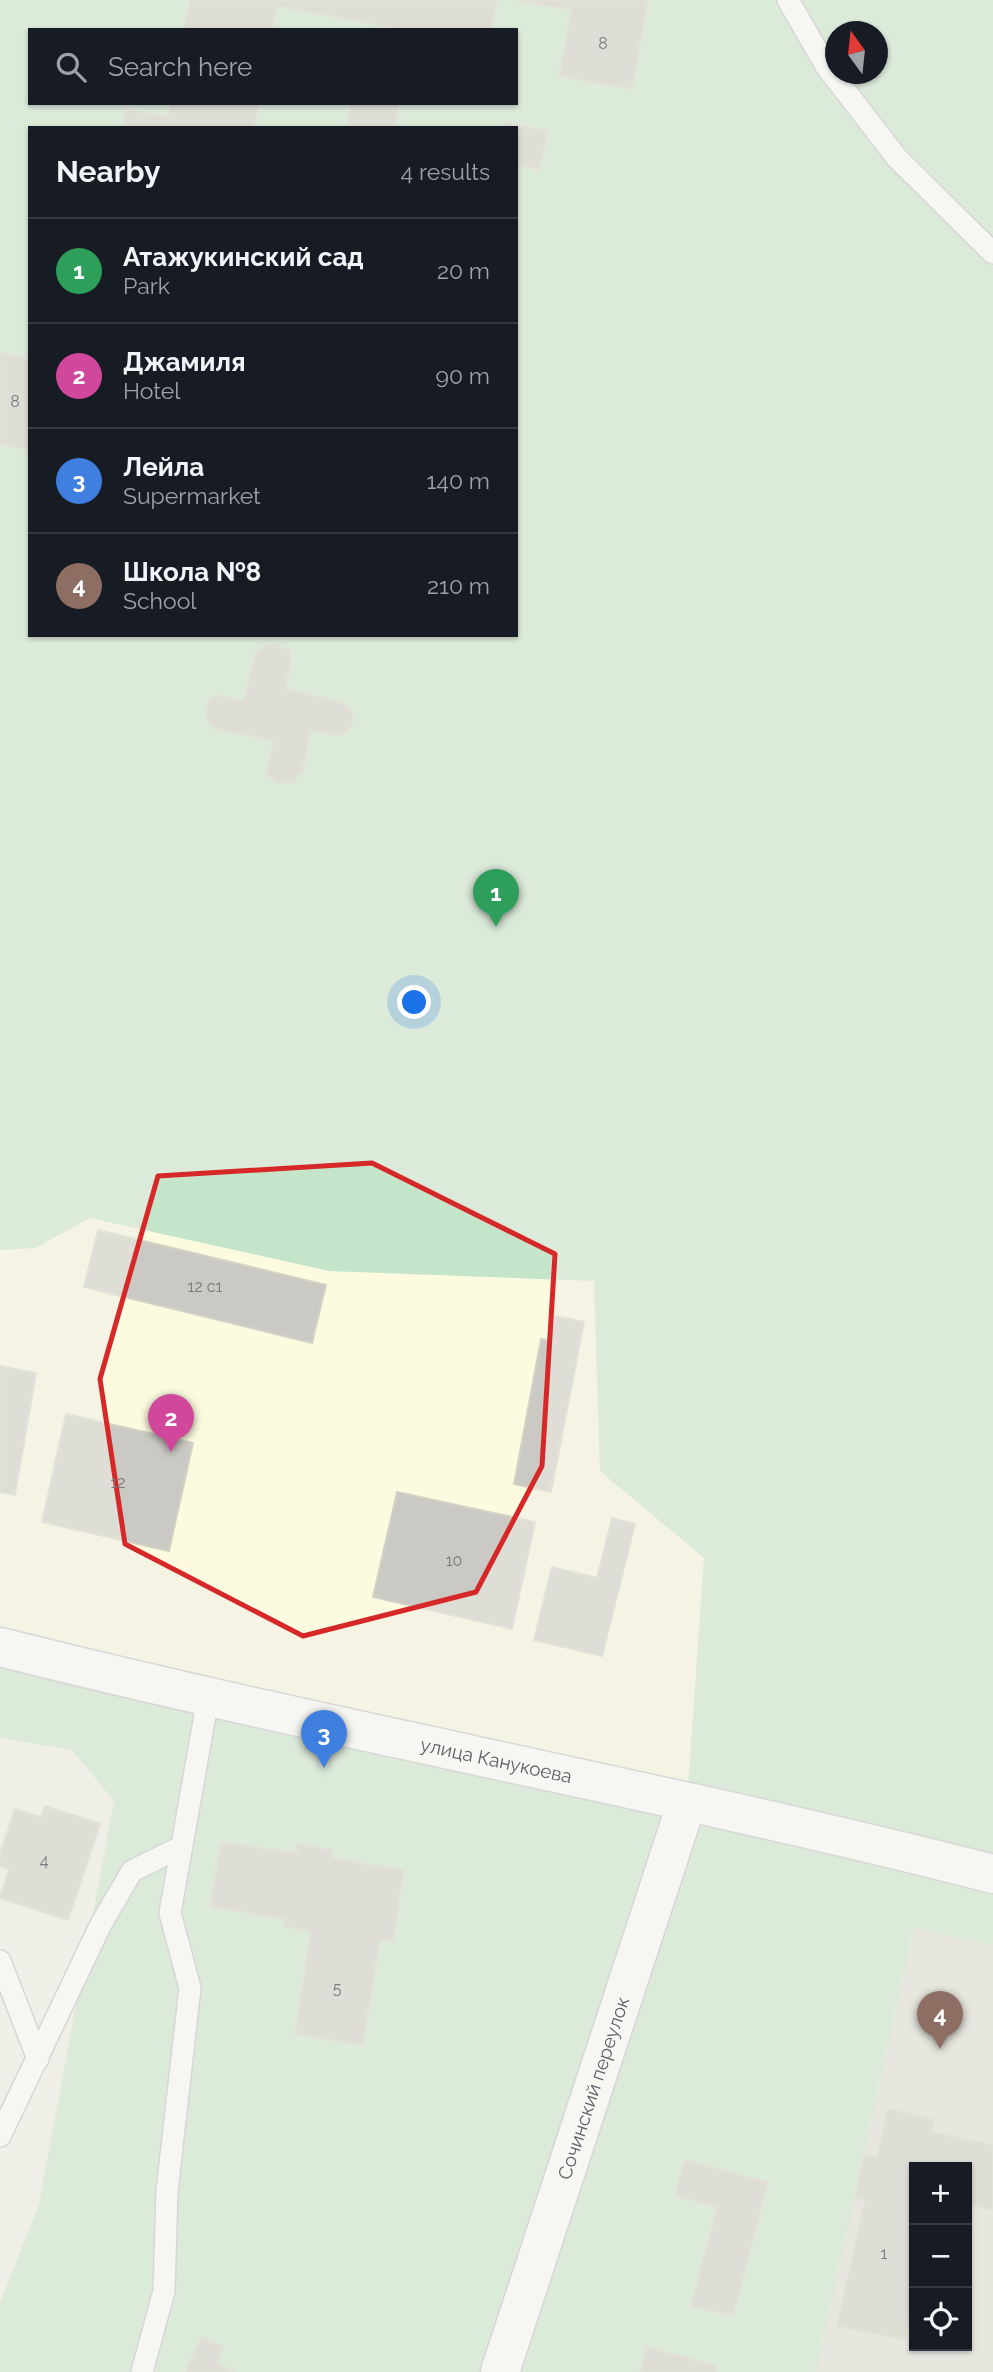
<!DOCTYPE html>
<html lang="en">
<head>
<meta charset="utf-8">
<style>
  body { margin:0; font-family:Raleway,sans-serif; background:#242831; color:#f1f3f6 }
  .controls { position:absolute; right:21px; bottom:21px; display:grid; overflow:hidden; border-radius:0px; box-shadow:0 2px 5px #0004 }
  .controls button { width:63px; height:63px; display:grid; place-items:center; padding:0; border:0; border-bottom:2px solid #363941; background:#171b24; color:#f1f3f6; font:35px sans-serif }
  .compass { position:absolute; left:825px; top:21px; width:63px; height:63px; border-radius:50%; background:#171b24; box-shadow:0 2px 5px #0004; rotate:345deg }
  .you { position:absolute; left:415px; top:1003px; width:24px; height:24px; margin:-18px; border:5px solid #fff; border-radius:50%; background:#1a73e8; box-shadow:0 0 0 10px #1a73e833 }
  .badge { display:grid; place-items:center; width:46px; height:46px; border-radius:50%; background:#db2777; color:#fff; font-size:23px; font-weight:700 }
  .pin { position:absolute; translate:-50% -58px; filter:drop-shadow(0 2px 4px #0008) }
  .pin::after { content:''; position:absolute; top:37px; width:24px; height:21px; background:inherit; clip-path:polygon(0 0,100% 0,50% 100%) }
  .list { margin:0; padding:0; list-style:none }
  h2 { display:flex; justify-content:space-between; align-items:center; height:91px; margin:0; padding:0 28px; font-size:30px }
  h2 small { font-size:23px; font-weight:400; color:#9ea1a6 }
  .list li { display:grid; grid-template-columns:46px 1fr auto; gap:21px; align-items:center; box-sizing:border-box; height:105px; padding:0 28px; border-top:2px solid #363941 }
  .list b { display:block; font-size:26px; white-space:nowrap }
  .list p { margin:0; font-size:23px; white-space:nowrap; color:#9ea1a6 }
  .list em { font-size:23px; font-style:normal; color:#9ea1a6 }
  .icon { flex:none; width:38px; height:38px; fill:none; stroke:currentColor; stroke-width:2; stroke-linecap:round; stroke-linejoin:round }
  .map { position:relative; flex:none; width:993px; height:2372px; overflow:hidden }
  .search { position:absolute; background:#171b24; box-shadow:0 2px 5px #0004; left:28px; top:28px; width:490px; height:77px; display:flex; align-items:center; gap:18px; box-sizing:border-box; padding:0 24px; border-radius:0px; color:#9ea1a6; font-size:26px }
  .panel { position:absolute; background:#171b24; box-shadow:0 2px 5px #0004; left:28px; top:126px; width:490px; height:511px; border-radius:0px }
  .map>svg:first-child { display:block }
  .commercial { fill:#fcfadf }
  .education { fill:#dfded5; fill-rule:evenodd }
  .green { fill:#c5e5cb; fill-rule:evenodd }
  .building { fill:#cbc9c4; stroke:#d4d2c5; stroke-width:2 }
  .lines { fill:none; stroke-linecap:round; stroke-linejoin:round }
  .lane-casing { stroke:#b9babf; stroke-width:24 }
  .street-casing { stroke:#b9babf; stroke-width:41 }
  .secondary-casing { stroke:#babbc1; stroke-width:41 }
  .lane { stroke:#fff; stroke-width:21 }
  .street { stroke:#fff; stroke-width:38 }
  .secondary { stroke:#fff; stroke-width:38 }
  .marked { fill:none; stroke:#d62828; stroke-width:5; stroke-linejoin:round }
  .labels { text-anchor:middle; stroke-width:6; stroke-linejoin:round; paint-order:stroke }
  .number-label { font-size:16px; fill:#797a7e }
  .street-label { font-size:19px; fill:#5e6066; stroke:#fff }
</style>
</head>
<body>
<div class="map">
<svg width="993" height="2372" viewBox="0 0 993 2372">
  <rect width="100%" height="100%" fill="#efefe7"/>
  <!-- commercial -->
  <polygon class="commercial" points="90,1218 329,1271 594,1281 600,1471 704,1558 687,1802 0,1647 0,1250 35,1248"/>
  <!-- education -->
  <path class="education" d="M 914,1928 L 993,1945 L 993,2372 L 816,2372 ZM 914,2167 L 967,2167 L 967,2346 L 914,2346 Z"/>
  <!-- green -->
  <path class="green" d="M 0,0 L 993,0 L 993,1945 L 914,1928 L 816,2372 L 0,2372 L 0,2303 L 39,2204 L 114,1801 L 72,1750 L 0,1738 L 0,1647 L 687,1801 L 704,1558 L 600,1471 L 594,1281 L 329,1271 L 90,1218 L 35,1248 L 0,1250 ZM 30,30 L 516,30 L 516,103 L 30,103 ZM 836,32 L 878,32 L 878,74 L 836,74 ZM 30,128 L 516,128 L 516,635 L 30,635 Z"/>
  <!-- building -->
  <g class="building">
    <polygon points="190,0 497,0 491,30 405,30 277,6 272,30 184,30"/>
    <polygon points="515,0 648,0 632,89 559,76 572,10"/>
    <polygon points="170,103 259,103 254,128 123,128 126,109 168,117"/>
    <polygon points="351,103 399,103 395,128 346,128"/>
    <polygon points="507,123 548,131 539,170 516,165 516,128 506,128"/>
    <polygon points="0,353 30,359 30,450 0,444"/>
    <polygon points="276,644 290,651 291,663 286,689 341,702 353,712 352,725 341,736 310,730 303,771 293,782 279,784 266,774 274,741 213,728 206,716 208,701 218,695 244,701 255,655 265,645"/>
    <polygon points="98,1230 326,1285 312,1343 84,1287"/>
    <polygon points="555,1316 584,1322 551,1492 514,1484 541,1339 550,1341"/>
    <polygon points="0,1366 36,1373 15,1495 0,1492"/>
    <polygon points="66,1414 193,1443 169,1551 42,1522"/>
    <polygon points="397,1492 535,1522 512,1629 373,1597"/>
    <polygon points="612,1518 635,1524 602,1656 534,1640 552,1567 597,1578"/>
    <polygon points="45,1806 100,1824 68,1920 0,1898 9,1869 0,1866 0,1854 15,1809 41,1817"/>
    <polygon points="221,1842 296,1853 297,1844 333,1850 331,1858 404,1870 393,1941 380,1940 363,2045 295,2034 311,1931 284,1927 285,1919 210,1907"/>
    <polygon points="888,2109 934,2119 931,2132 993,2145 993,2210 967,2204 967,2167 914,2167 914,2297 905,2340 837,2326 865,2200 855,2198 864,2154 877,2157"/>
    <polygon points="684,2160 768,2182 733,2316 691,2306 717,2207 675,2196"/>
    <polygon points="202,2337 223,2347 216,2363 235,2372 185,2372"/>
    <polygon points="647,2347 717,2366 715,2372 640,2372"/>
  </g>
  <g class="lines">
    <defs>
      <g id="lane">
        <polyline points="788,0 826,66 897,158 993,253"/>
        <polyline points="0,1961 38,2059"/>
        <polyline points="0,2136 101,1924 132,1871 181,1847"/>
        <polyline points="142,2372 164,2291 167,2191 190,1988 170,1913 208,1698"/>
      </g>
      <g id="street">
        <path id="s1" d="M 500,2372 L 687,1802"/>
      </g>
      <g id="secondary">
        <path id="s2" d="M 0,1647 C 329,1730 664,1790 993,1874"/>
      </g>
    </defs>
    <!-- lane casing -->
    <use href="#lane" class="lane-casing"/>
    <!-- street casing -->
    <use href="#street" class="street-casing"/>
    <!-- secondary casing -->
    <use href="#secondary" class="secondary-casing"/>
    <!-- lane -->
    <use href="#lane" class="lane"/>
    <!-- street -->
    <use href="#street" class="street"/>
    <!-- secondary -->
    <use href="#secondary" class="secondary"/>
  </g>
  <!-- marked area -->
  <path d="M0 0H993V2372H0ZM 372,1163 L 555,1254 L 542,1466 L 476,1592 L 303,1636 L 125,1544 L 100,1379 L 158,1176 Z" fill="#efefe7" fill-opacity=".55" fill-rule="evenodd"/>
  <path class="marked" d="M 372,1163 L 555,1254 L 542,1466 L 476,1592 L 303,1636 L 125,1544 L 100,1379 L 158,1176 Z"/>
  <g class="labels">
    <!-- number labels -->
    <g class="number-label">
      <text x="603" y="49">8</text>
      <text x="15" y="407">8</text>
      <text x="205" y="1292">12 с1</text>
      <text x="118" y="1488">12</text>
      <text x="454" y="1566">10</text>
      <text x="44" y="1866">4</text>
      <text x="337" y="1994">5</text>
      <text x="884" y="2259">1</text>
    </g>
    <!-- street labels -->
    <g class="street-label">
      <text dy="7" stroke="none"><textPath href="#s2" startOffset="509">улица Канукоева</textPath></text>
      <text dy="7" stroke="none"><textPath href="#s1" startOffset="299">Сочинский переулок</textPath></text>
    </g>
  </g>
</svg>
<div class="controls">
<button>+</button>
<button>−</button>
<button><svg class="icon" aria-label="locate" viewBox="0 0 24 24"><circle cx="12" cy="12" r="6"/><path d="M12 2v4M12 18v4M2 12h4M18 12h4"/></svg></button>
</div>
<svg class="compass" viewBox="-18 -18 36 36"><path d="M0-13l5 13h-10z" fill="#e53935"/><path d="M0 13l5-13h-10z" fill="#9ea1a6"/></svg>
<div class="you"></div>
<div class="pin badge" style="left:496px;top:927px;background:#2e9e5b">1</div>
<div class="pin badge" style="left:171px;top:1452px;background:#d1479c">2</div>
<div class="pin badge" style="left:324px;top:1768px;background:#3f7fe0">3</div>
<div class="pin badge" style="left:940px;top:2049px;background:#8d6e63">4</div>
<div class="search"><svg class="icon" aria-label="search" viewBox="0 0 24 24"><circle cx="10" cy="10" r="6"/><path d="M15 15l6 6"/></svg>Search here</div>
<section class="panel">
<h2>Nearby<small>4 results</small></h2>
<ul class="list">
<li><span class="badge" style="background:#2e9e5b">1</span><div><b>Атажукинский сад</b><p>Park</p></div><em>20 m</em></li>
<li><span class="badge" style="background:#d1479c">2</span><div><b>Джамиля</b><p>Hotel</p></div><em>90 m</em></li>
<li><span class="badge" style="background:#3f7fe0">3</span><div><b>Лейла</b><p>Supermarket</p></div><em>140 m</em></li>
<li><span class="badge" style="background:#8d6e63">4</span><div><b>Школа №8</b><p>School</p></div><em>210 m</em></li>
</ul>
</section>
</div>
</body>
</html>
